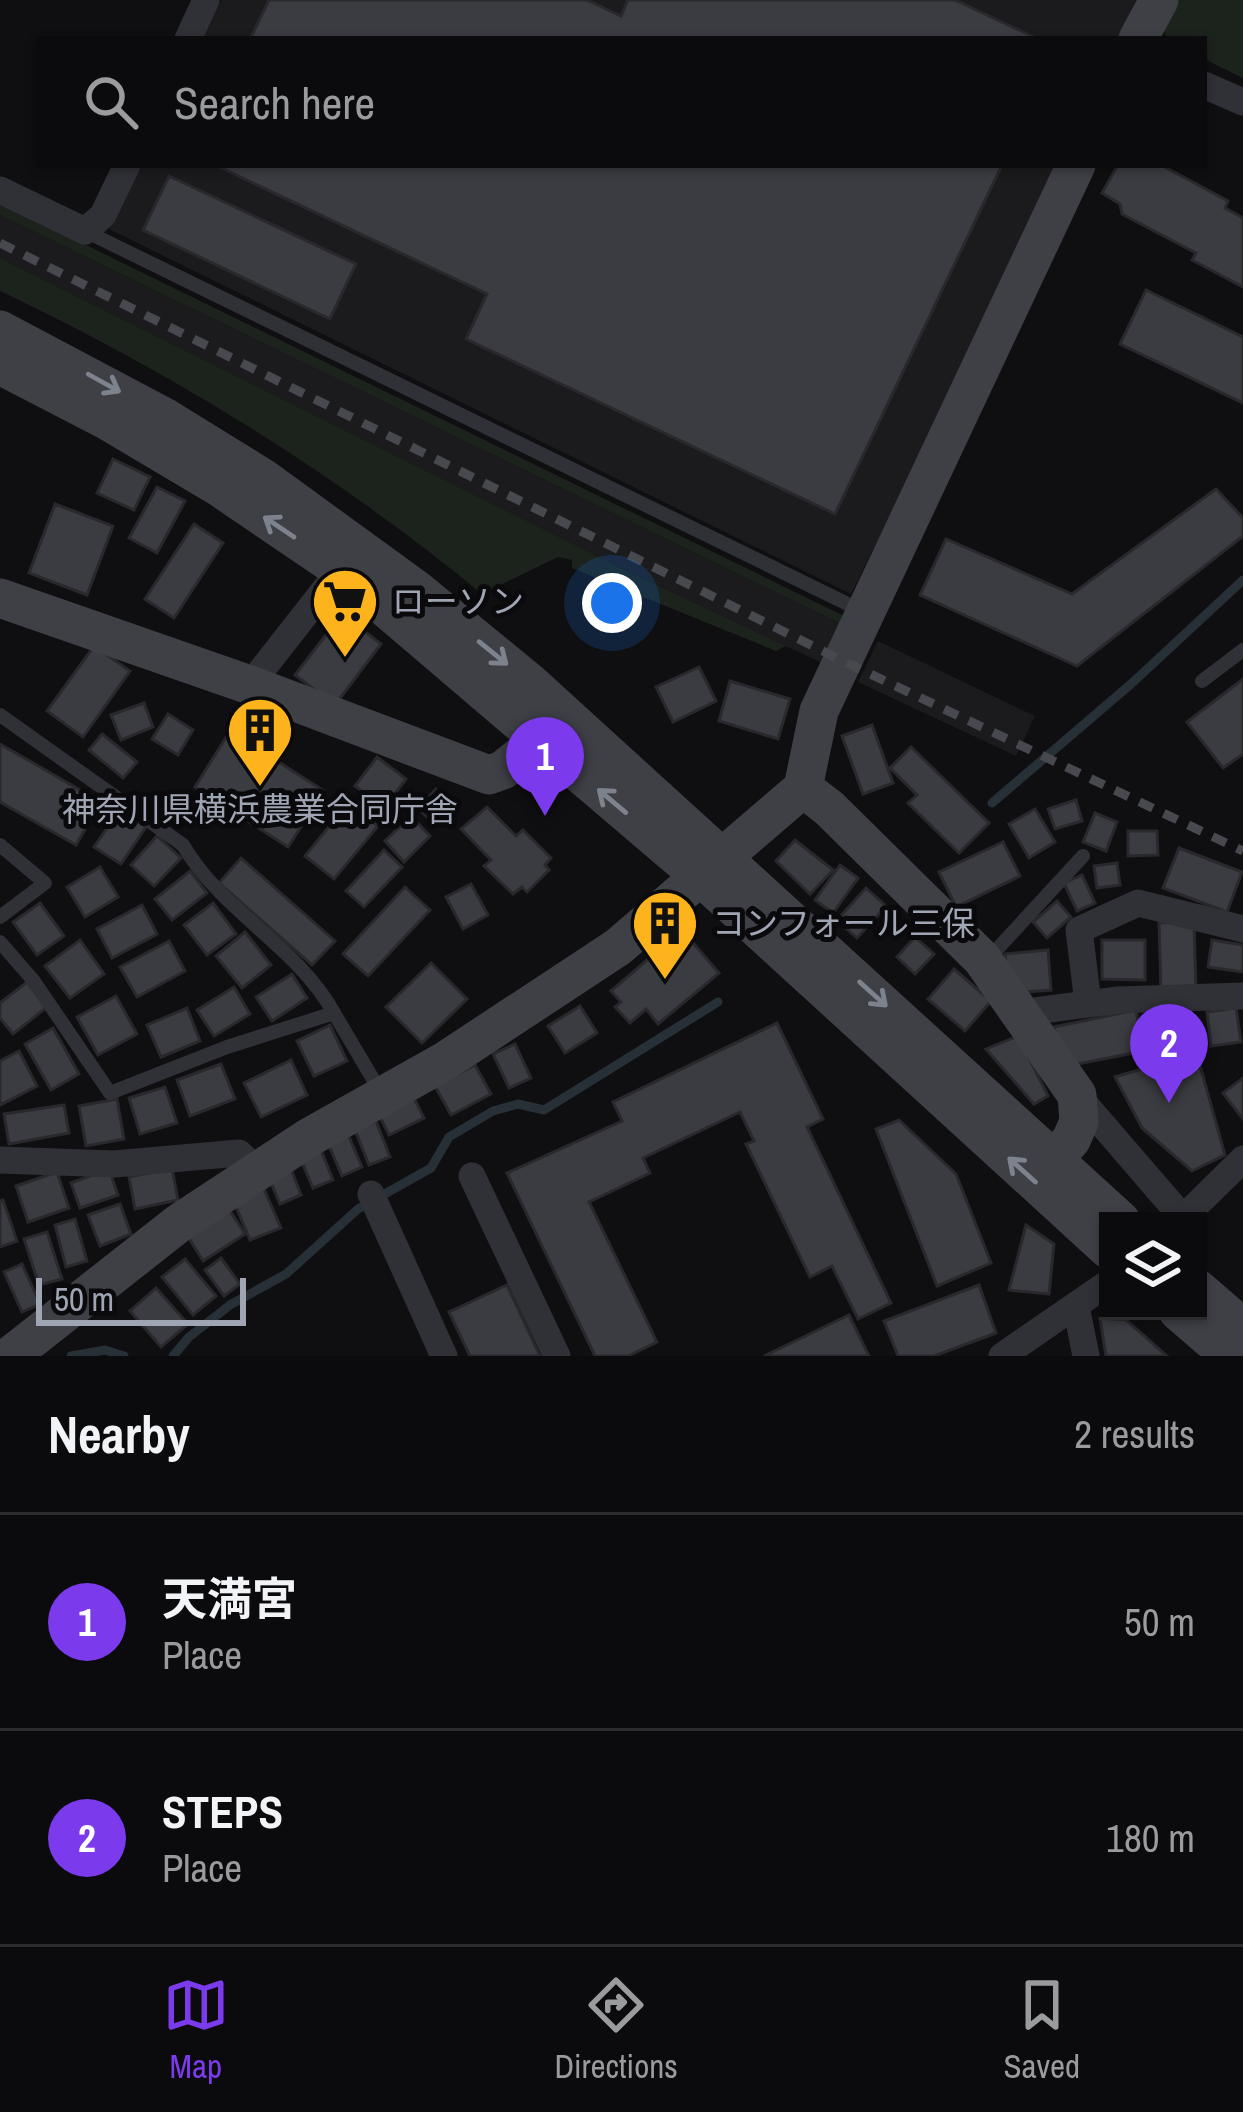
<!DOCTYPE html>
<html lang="en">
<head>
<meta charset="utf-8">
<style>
  body { margin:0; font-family:"Archivo Narrow","Noto Sans JP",sans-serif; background:#141416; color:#f1f3f6 }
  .controls { position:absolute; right:36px; bottom:36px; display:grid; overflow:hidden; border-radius:0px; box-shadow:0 3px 9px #0004 }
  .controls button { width:108px; height:108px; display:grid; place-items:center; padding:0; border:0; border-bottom:3px solid #2b2b2e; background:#0b0b0d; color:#f1f3f6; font:60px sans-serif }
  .scale { position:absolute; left:36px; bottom:30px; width:210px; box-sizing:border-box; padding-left:12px; border:6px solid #9fa5b3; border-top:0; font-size:33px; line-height:42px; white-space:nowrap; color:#9fa5b3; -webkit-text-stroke:9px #0a0a0c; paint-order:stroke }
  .you { position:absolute; left:612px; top:603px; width:42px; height:42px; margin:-30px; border:9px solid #fff; border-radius:50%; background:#1a73e8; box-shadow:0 0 0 18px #1a73e833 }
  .badge { display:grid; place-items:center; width:78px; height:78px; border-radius:50%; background:#7c3aed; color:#fff; font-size:39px; font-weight:700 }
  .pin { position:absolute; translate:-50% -99px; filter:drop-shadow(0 3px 6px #0008) }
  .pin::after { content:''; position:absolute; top:63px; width:42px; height:36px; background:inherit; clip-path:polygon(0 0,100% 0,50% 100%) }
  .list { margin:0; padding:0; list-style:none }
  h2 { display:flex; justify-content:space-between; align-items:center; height:156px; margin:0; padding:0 48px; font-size:51px }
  h2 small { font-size:39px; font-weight:400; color:#9a9b9d }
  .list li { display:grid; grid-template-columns:78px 1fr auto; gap:36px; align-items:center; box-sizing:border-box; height:216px; padding:0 48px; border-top:3px solid #2b2b2e }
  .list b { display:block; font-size:45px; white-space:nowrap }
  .list p { margin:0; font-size:39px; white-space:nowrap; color:#9a9b9d }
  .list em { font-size:39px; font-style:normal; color:#9a9b9d }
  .icon { flex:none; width:66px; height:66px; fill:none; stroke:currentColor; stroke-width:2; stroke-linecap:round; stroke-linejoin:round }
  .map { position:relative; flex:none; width:1243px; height:1356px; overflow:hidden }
  .search { position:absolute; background:#0b0b0d; box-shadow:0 3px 9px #0004; left:36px; right:36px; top:36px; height:132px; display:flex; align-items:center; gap:30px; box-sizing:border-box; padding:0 42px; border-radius:0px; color:#9a9b9d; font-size:45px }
  .sheet { height:588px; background:#0b0b0d }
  nav { display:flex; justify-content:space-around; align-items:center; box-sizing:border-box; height:168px; border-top:3px solid #2b2b2e; background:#0b0b0d; font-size:33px; color:#9a9b9d }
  nav a { display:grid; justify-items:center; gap:6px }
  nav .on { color:#7c3aed }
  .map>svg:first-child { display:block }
  .built { fill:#1b1b1e }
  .green { fill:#1b231c }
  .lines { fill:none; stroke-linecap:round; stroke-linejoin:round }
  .stream { stroke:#273036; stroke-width:9 }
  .building { fill:#3b3c41; stroke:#29292d; stroke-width:3 }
  .lane { stroke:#303136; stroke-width:14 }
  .street { stroke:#303136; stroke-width:27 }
  .secondary { stroke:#3e4046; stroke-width:39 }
  .rail { stroke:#47494f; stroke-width:9; stroke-dasharray:15 12; stroke-linecap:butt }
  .oneway { stroke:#7d828d }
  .labels { text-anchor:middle; stroke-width:10; stroke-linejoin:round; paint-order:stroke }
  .poi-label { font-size:33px; fill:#9fa5b3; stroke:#0a0a0c; text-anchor:start }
</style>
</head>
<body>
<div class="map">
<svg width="1243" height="1356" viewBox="0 0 1243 1356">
  <rect width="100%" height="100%" fill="#0f0f11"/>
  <!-- built -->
  <g class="built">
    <polygon points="221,0 1145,0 1126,39 202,39"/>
    <polygon points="140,165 1064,165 851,594 109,229"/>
    <polygon points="0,215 841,624 824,664 619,567 0,258"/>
    <polygon points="878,641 1035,716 1016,756 858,682"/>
  </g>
  <!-- green -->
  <g class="green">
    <polygon points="1179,0 1243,0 1243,78 1204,59 1204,39 1166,39 1164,29"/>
    <polygon points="0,203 846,617 841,624 0,215"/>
    <path d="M 0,258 L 619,567 L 786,646 L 776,651 L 572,568 L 572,560 L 558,557 L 482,594 C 335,473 171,372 0,291 Z"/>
  </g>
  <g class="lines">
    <!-- stream -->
    <g class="stream">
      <polyline points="992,803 1131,684 1243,580"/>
      <polyline points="71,1356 105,1350 124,1356"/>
      <polyline points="173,1356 189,1337 230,1305 286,1274 358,1209 431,1168 449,1137 493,1111 518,1104 544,1110 718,1002"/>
    </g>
  </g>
  <!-- building -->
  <g class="building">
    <polygon points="269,0 587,0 621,16 628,0 955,0 1038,39 250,39"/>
    <polygon points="215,165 1002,165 835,514 466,339 487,294"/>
    <polygon points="1118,165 1161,165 1228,201 1225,208 1243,218 1243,287 1192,260 1196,253 1122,214 1120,204 1102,193"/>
    <polygon points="169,176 356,264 330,319 143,230"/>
    <polygon points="1146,290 1243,337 1243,403 1120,344"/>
    <polygon points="113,459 150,477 134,510 97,493"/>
    <polygon points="157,487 185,501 157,553 129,538"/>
    <polygon points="1216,489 1243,518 1243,536 1077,666 920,595 946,539 1072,594"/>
    <polygon points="55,504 113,526 87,595 29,573"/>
    <polygon points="194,524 223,543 174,618 145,599"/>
    <polygon points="342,614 381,644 335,705 295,675"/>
    <polygon points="94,646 130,671 83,737 47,711"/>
    <polygon points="699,667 716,701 673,722 656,687"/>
    <polygon points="1243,679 1243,754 1223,768 1187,722"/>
    <polygon points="730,681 790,699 778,739 719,721"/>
    <polygon points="144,703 153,727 121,740 111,715"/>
    <polygon points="168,714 193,730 178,755 152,739"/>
    <polygon points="872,725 893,783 863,794 842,736"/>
    <polygon points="230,731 324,791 288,847 195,787"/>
    <polygon points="102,734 137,762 123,778 89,750"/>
    <polygon points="0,744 101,802 76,845 0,802"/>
    <polygon points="911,747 989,823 959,853 908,803 917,795 890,768"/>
    <polygon points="377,757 406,779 384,808 355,786"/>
    <polygon points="436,789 451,803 432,822 418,808"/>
    <polygon points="1076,800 1082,821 1055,829 1048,809"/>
    <polygon points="349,802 378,826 334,879 305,856"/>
    <polygon points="487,807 516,836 523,830 551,858 545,865 549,870 527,892 522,887 513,894 484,866 491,860 461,829"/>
    <polygon points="120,809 146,827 121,864 94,847"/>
    <polygon points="1035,809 1055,842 1029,858 1009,824"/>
    <polygon points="1095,813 1117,822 1106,851 1083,842"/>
    <polygon points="411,816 430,836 404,862 385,841"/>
    <polygon points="1128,831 1157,831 1158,855 1128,856"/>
    <polygon points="157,836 181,858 154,886 131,865"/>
    <polygon points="795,840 833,870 810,894 776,861"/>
    <polygon points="1003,842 1020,876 956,907 939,872"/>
    <polygon points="1179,848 1242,872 1227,912 1163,888"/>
    <polygon points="384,850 402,867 364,907 346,891"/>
    <polygon points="241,858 335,941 312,965 219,883"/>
    <polygon points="1117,863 1120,885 1097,888 1094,866"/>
    <polygon points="840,865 858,878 833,913 815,900"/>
    <polygon points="100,867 118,897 85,917 67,887"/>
    <polygon points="190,871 207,893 172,920 155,899"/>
    <polygon points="1082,875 1095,903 1077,911 1064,883"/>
    <polygon points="471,884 488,915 463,929 446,897"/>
    <polygon points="405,887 430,910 368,976 343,954"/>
    <polygon points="866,888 886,906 857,938 837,920"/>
    <polygon points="1057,901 1071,917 1047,938 1033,922"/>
    <polygon points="40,903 64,936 37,955 13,922"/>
    <polygon points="213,903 236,934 207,955 184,925"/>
    <polygon points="142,905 157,934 112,958 97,929"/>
    <polygon points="1194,922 1196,991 1161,992 1159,923"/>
    <polygon points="682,930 719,973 658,1024 646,1009 630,1023 615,1007 621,1002 611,991"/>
    <polygon points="245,932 271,965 242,988 216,956"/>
    <polygon points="915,937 934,954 915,974 897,957"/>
    <polygon points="80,940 104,974 70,998 45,966"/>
    <polygon points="1102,940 1145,940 1145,980 1102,979"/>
    <polygon points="1212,940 1243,945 1243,972 1208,967"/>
    <polygon points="169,941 185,971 137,997 120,967"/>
    <polygon points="1048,950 1051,990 1008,993 1005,954"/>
    <polygon points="431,963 467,999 422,1043 386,1007"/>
    <polygon points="954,969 991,1001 965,1031 928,999"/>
    <polygon points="292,974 307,998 272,1021 256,997"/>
    <polygon points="27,982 47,1007 13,1034 0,1018 0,1003"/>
    <polygon points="234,987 250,1014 214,1036 197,1010"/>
    <polygon points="116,996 137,1034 98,1055 77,1017"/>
    <polygon points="580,1006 597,1033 565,1053 548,1026"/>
    <polygon points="187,1008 200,1041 161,1057 147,1025"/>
    <polygon points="1236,1008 1241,1042 1211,1046 1207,1012"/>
    <polygon points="1136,1010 1144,1051 1062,1067 1054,1027"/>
    <polygon points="1187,1019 1225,1155 1192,1171 1142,1128 1115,1077 1159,1064 1153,1028"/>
    <polygon points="777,1023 823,1119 807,1127 891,1303 858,1319 832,1266 810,1277 746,1144 754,1141 740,1112 643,1158 650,1173 589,1202 657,1342 628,1356 595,1356 507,1173 622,1121 613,1102"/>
    <polygon points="330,1025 347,1061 314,1076 297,1041"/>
    <polygon points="53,1028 79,1074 51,1090 25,1044"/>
    <polygon points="1018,1036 1048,1096 1034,1104 986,1049"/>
    <polygon points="515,1044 531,1078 509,1088 493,1054"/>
    <polygon points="19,1051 37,1086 0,1105 0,1061"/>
    <polygon points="291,1060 307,1095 261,1117 244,1083"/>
    <polygon points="221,1064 235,1099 190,1116 177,1080"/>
    <polygon points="475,1065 491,1094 451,1115 435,1086"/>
    <polygon points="1243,1078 1243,1119 1223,1093"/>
    <polygon points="165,1087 177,1123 140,1134 129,1098"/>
    <polygon points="412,1094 424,1118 389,1135 377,1111"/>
    <polygon points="117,1099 124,1139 86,1146 79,1106"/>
    <polygon points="64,1105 69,1133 9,1144 4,1114"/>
    <polygon points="899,1120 956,1174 991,1263 937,1286 876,1129"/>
    <polygon points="376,1121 390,1157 369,1165 355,1130"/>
    <polygon points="347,1132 362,1167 342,1176 327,1141"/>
    <polygon points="319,1145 333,1180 313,1188 298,1153"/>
    <polygon points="172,1168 178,1200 135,1209 129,1177"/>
    <polygon points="109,1169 118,1195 80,1208 71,1183"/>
    <polygon points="291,1169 301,1195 280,1204 269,1178"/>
    <polygon points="57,1172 69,1208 28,1222 16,1186"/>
    <polygon points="264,1189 281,1228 250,1240 234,1202"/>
    <polygon points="3,1200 17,1241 0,1247 0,1201"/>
    <polygon points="120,1204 131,1234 100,1246 88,1215"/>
    <polygon points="227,1206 245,1234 203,1261 185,1232"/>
    <polygon points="75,1219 87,1261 66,1267 55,1225"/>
    <polygon points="1026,1225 1054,1244 1049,1294 1009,1290"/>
    <polygon points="47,1232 62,1279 39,1285 24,1239"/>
    <polygon points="221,1258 240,1284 224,1296 205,1270"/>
    <polygon points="185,1259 216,1296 193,1315 162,1277"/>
    <polygon points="22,1264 40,1304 22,1312 4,1272"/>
    <polygon points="507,1285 540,1356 470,1356 449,1312"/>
    <polygon points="979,1285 996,1333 934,1356 898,1356 884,1321"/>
    <polygon points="156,1288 188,1324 161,1347 130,1311"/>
    <polygon points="849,1315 869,1356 764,1356"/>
    <polygon points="1100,1318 1126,1320 1167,1356 1106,1356"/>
  </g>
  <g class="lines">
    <!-- lane -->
    <g class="lane">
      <polyline points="85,231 862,611"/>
      <polyline points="1202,681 1243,650"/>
      <path d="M 0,715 L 183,845 C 222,912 297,946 334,1013 L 227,1047 L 110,1093 L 33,980 L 0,942"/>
      <polyline points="0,845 45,883 0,917"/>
      <polyline points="989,958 1083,856"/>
      <polyline points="334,1013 380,1091"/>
    </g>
    <!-- street -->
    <g class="street">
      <polyline points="188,39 206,0"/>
      <polyline points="1204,85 1243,102"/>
      <polyline points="0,190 85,231 103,215 127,165"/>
      <polyline points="250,685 351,556"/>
      <polyline points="1088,1003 1079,930 1138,903 1243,929"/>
      <polyline points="1020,1013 1118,1000 1243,996"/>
      <polyline points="1077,1095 1183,1218"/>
      <polyline points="0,1160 114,1164 239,1153 258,1171"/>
      <polyline points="472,1176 557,1356"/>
      <polyline points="371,1194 444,1356"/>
      <polyline points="1180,1221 1243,1159"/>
      <polyline points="1076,1306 1086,1356"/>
      <polyline points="1002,1356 1108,1283"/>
    </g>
    <!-- secondary -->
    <g class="secondary">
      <polyline points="1138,39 1159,0"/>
      <polyline points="0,330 166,418 263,478 417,590 529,682 1121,1221"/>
      <polyline points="0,365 108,421 219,487 341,570 701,877 1108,1249"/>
      <polyline points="0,598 250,685 489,775 503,770 540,740"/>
      <polyline points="803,788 829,808 982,959 1077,1095 1079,1122 1071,1140 1054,1159"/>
      <polyline points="1198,1289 1243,1328"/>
      <polyline points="1178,1311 1230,1356"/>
      <polyline points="10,1356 179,1223 308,1138 445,1061 618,947 803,788 819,711 1076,165"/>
    </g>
    <!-- rail -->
    <polyline class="rail" points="0,243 843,661 1243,851"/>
  </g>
  <!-- one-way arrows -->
  <defs><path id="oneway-shaft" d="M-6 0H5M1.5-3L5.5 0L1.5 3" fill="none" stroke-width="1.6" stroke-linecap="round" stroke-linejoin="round" transform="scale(3)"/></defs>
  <g class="oneway">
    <use href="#oneway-shaft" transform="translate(104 383) rotate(29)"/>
    <use href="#oneway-shaft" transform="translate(279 527) rotate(-146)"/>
    <use href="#oneway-shaft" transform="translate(493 653) rotate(39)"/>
    <use href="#oneway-shaft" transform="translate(612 801) rotate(-140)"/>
    <use href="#oneway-shaft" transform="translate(873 994) rotate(42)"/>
    <use href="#oneway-shaft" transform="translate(1022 1170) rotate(-138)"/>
  </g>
  <!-- icons -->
  <defs>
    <symbol id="supermarket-pin" viewBox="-11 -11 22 30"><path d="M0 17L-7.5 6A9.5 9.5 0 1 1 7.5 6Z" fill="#fcb31c" stroke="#0a0a0c"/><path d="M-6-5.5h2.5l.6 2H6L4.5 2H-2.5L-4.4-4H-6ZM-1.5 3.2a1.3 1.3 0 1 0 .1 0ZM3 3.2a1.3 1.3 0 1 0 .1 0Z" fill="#111"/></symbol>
    <symbol id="building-pin" viewBox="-11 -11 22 30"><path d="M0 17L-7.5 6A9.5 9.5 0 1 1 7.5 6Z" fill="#fcb31c" stroke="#0a0a0c"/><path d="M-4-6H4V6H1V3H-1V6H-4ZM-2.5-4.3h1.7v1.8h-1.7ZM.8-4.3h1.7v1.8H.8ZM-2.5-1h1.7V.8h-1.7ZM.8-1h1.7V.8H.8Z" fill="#111"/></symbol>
  </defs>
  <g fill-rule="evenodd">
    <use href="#supermarket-pin" x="307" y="563" width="76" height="104"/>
    <use href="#building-pin" x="222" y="692" width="76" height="104"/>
    <use href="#building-pin" x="627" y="885" width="76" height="104"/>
  </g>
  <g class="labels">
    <!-- poi labels -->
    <g class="poi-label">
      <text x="392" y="613">ローソン</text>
      <text x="260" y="821" text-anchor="middle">神奈川県横浜農業合同庁舎</text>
      <text x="712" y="935">コンフォール三保</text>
    </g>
  </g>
</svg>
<div class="controls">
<button><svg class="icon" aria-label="layers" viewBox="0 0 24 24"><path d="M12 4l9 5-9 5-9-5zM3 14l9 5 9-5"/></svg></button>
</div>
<div class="scale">50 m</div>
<div class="you"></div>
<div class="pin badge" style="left:545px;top:816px">1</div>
<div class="pin badge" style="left:1169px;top:1103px">2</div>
<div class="search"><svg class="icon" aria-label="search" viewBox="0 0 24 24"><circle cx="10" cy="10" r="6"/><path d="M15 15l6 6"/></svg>Search here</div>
</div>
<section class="sheet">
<h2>Nearby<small>2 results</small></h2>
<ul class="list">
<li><span class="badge">1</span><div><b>天満宮</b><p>Place</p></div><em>50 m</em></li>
<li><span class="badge">2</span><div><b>STEPS</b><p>Place</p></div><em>180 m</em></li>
</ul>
</section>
<nav>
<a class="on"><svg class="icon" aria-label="map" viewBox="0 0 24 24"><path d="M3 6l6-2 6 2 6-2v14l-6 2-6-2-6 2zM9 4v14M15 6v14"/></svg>Map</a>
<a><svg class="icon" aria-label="directions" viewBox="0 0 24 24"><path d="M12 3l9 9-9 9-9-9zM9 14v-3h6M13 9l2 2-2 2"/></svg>Directions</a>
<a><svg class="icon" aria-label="saved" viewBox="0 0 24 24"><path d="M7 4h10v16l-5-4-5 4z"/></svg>Saved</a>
</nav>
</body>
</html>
